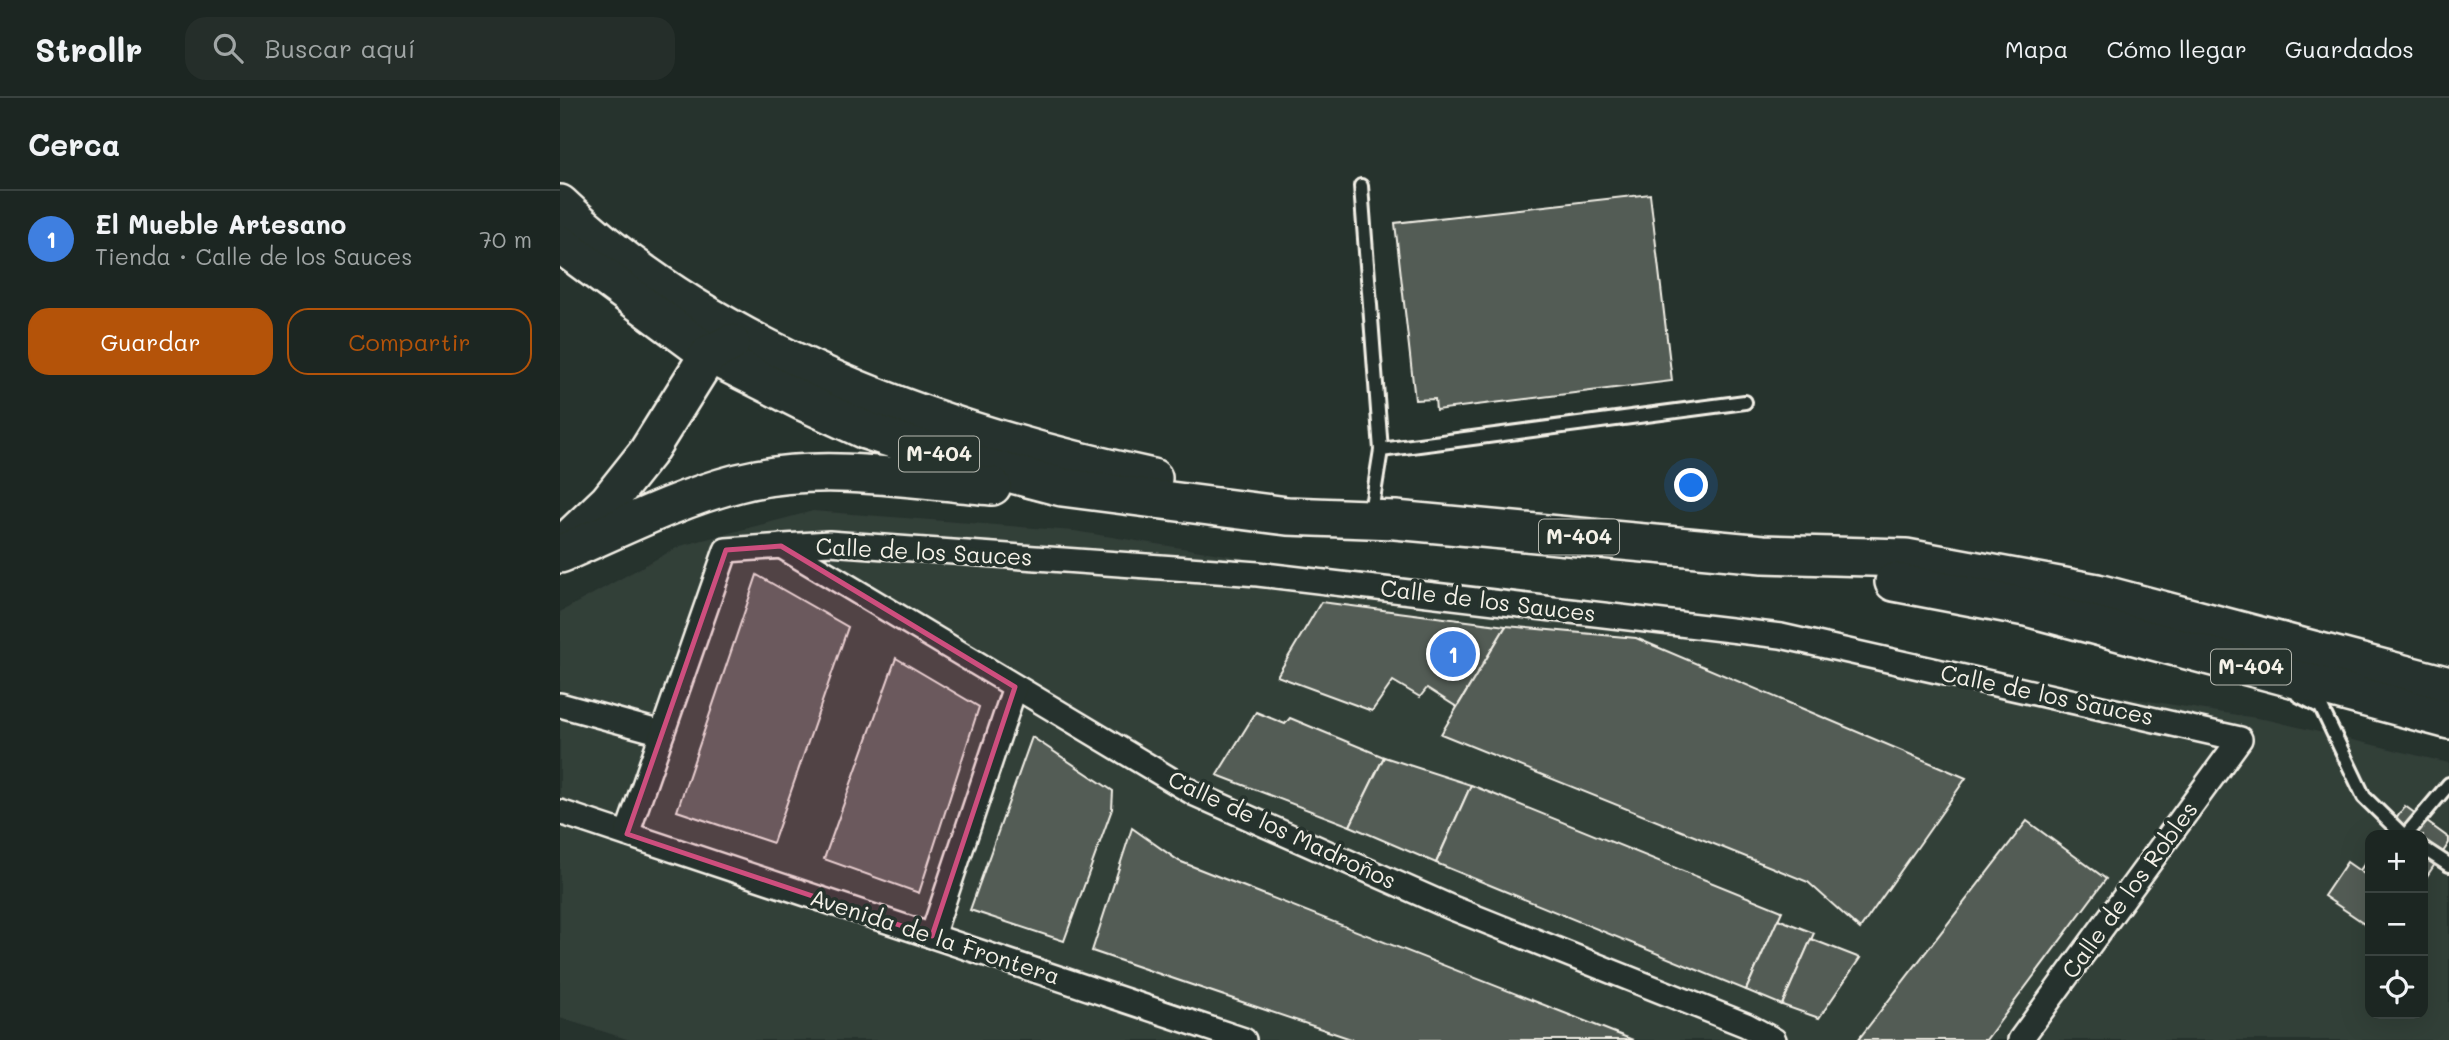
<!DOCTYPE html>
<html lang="es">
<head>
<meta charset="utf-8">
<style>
  body { margin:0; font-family:Mali,sans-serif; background:#252e2a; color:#f1f3f6 }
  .controls { position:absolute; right:21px; bottom:21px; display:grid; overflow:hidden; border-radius:14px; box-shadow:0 7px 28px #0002 }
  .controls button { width:63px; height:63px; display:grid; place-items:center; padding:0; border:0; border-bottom:2px solid #3a4340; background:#1c2622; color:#f1f3f6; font:35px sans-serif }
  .you { position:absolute; left:1132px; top:388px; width:24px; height:24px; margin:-18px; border:5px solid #fff; border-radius:50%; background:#1a73e8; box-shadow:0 0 0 10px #1a73e833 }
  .badge { display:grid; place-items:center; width:46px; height:46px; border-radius:50%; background:#b45309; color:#fff; font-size:23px; font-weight:700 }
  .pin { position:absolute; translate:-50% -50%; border:4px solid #fff; box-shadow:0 2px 7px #0006 }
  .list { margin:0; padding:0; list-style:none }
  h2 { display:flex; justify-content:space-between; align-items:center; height:91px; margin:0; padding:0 28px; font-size:30px }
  h2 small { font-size:23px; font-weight:400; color:#a0a5a5 }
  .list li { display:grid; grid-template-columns:46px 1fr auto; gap:21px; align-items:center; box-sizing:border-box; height:98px; padding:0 28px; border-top:2px solid #3a4340 }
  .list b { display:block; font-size:26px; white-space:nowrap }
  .list p { margin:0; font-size:23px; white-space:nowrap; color:#a0a5a5 }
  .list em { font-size:23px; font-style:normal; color:#a0a5a5 }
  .actions { display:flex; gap:14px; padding:21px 28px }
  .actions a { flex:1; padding:16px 0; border:2px solid #b45309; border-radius:21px; text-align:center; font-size:24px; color:#b45309 }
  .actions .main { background:#b45309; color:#fff }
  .icon { flex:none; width:38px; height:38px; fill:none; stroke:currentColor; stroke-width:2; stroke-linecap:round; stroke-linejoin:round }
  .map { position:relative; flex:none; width:1889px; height:942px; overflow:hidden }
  header { display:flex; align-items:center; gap:42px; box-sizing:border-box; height:98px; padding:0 35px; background:#1c2622; border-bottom:2px solid #3a4340 }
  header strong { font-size:33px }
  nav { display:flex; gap:38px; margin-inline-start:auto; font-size:24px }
  .search { width:490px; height:63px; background:#252e2a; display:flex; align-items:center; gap:18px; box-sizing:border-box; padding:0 24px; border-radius:21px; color:#a0a5a5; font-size:26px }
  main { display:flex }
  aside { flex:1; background:#1c2622 }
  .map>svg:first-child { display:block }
  .built { fill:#333f39; fill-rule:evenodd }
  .building { fill:#525c55; stroke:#f4f1e8; stroke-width:2 }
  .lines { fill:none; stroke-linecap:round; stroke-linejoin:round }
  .service-casing { stroke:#f4f1e8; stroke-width:18 }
  .minor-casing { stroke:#f4f1e8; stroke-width:28 }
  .primary-casing { stroke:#f4f1e8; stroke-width:42 }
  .service { stroke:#26332d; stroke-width:12 }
  .minor { stroke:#26332d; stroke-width:23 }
  .primary { stroke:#26332d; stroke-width:37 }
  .marked { fill:#ce4e7e; fill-opacity:0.2; stroke:#ce4e7e; stroke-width:5; stroke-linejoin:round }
  .labels { text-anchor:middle; stroke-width:7; stroke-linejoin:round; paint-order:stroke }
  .shield { fill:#26332d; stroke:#b6b8b0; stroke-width:2 }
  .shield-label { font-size:21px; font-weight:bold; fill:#f4f1e8 }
  .street-label { font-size:23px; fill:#f4f1e8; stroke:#26332d }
</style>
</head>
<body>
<header>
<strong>Strollr</strong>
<div class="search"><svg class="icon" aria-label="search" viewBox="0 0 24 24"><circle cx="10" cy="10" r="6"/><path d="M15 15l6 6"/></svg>Buscar aquí</div>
<nav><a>Mapa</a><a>Cómo llegar</a><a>Guardados</a></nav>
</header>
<main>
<aside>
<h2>Cerca<small></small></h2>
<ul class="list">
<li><span class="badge" style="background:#3f7fe0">1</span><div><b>El Mueble Artesano</b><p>Tienda · Calle de los Sauces</p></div><em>70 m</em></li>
</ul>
<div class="actions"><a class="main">Guardar</a><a>Compartir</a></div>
</aside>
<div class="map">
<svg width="1889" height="942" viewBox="0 0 1889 942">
  <rect width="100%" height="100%" fill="#26332d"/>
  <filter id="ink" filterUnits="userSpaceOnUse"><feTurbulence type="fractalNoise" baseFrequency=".0143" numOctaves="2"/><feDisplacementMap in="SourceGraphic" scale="14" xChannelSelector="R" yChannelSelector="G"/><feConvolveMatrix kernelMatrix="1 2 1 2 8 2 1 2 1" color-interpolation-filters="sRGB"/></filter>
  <g filter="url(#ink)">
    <!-- built -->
    <path class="built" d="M 253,413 L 514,433 L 1709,622 L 1889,665 L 1889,942 L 70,942 L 0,920 L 0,514 L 120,448 ZM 1810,737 L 1863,737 L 1863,916 L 1810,916 Z"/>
    <!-- building -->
    <g class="building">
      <polygon points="1090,96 1112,283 876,312 875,301 855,302 835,125"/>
      <polygon points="197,477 288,529 213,745 117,713"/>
      <polygon points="761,504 946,528 897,609 867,590 860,599 833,583 812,613 717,578"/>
      <polygon points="946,528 1076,540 1406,680 1300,831 1248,784 881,636"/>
      <polygon points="336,560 419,609 359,795 264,761"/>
      <polygon points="696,614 725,626 730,620 824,659 790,728 657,677"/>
      <polygon points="472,639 553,693 552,711 504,843 410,812"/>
      <polygon points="824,659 911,687 876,765 790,728"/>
      <polygon points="911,687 1222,813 1186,892 876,765"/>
      <polygon points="1845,708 1889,740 1889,745 1863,784 1863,737 1825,737"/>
      <polygon points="1467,723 1546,781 1426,942 1298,942"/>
      <polygon points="572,730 619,763 1073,942 794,942 532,853"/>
      <polygon points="1810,758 1810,787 1796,778"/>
      <polygon points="1787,764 1810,780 1810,829 1764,798"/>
      <polygon points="1218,821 1254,835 1222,907 1186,892"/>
      <polygon points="1251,841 1300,860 1259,920 1222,907"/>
    </g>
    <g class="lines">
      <defs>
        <g id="service">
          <polyline points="801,88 821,352 811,414"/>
          <polyline points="821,352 1185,304"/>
          <polyline points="1738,597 1761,609 1804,699 1843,737"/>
          <polyline points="1846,737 1889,686"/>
          <polyline points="1863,750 1889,767"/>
        </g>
        <g id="minor">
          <polyline points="221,448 635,696 890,809 1186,927 1214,942"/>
          <polyline points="0,607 102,635"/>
          <polyline points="0,714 684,942"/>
          <polyline points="67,736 166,452 269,445 698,476 1221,538 1680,641 1460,942"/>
          <polyline points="372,838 455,589"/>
        </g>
        <g id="primary">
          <path d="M 0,106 C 154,255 387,337 593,380"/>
          <polyline points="0,146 149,256 244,304 305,332 384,358 502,389 727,418 835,422 1203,456 1346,460 1537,495 1889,588"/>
          <polyline points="7,443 48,404 87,355 149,256 171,245"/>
          <path d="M 0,456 C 58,431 116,401 178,385 C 259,364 350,381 432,388"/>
          <polyline points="1334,484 1466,509 1889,622"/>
        </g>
      </defs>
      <!-- service casing -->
      <use href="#service" class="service-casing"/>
      <!-- minor casing -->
      <use href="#minor" class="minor-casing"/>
      <!-- primary casing -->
      <use href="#primary" class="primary-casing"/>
      <!-- service -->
      <use href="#service" class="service"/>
      <!-- minor -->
      <use href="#minor" class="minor"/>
      <!-- primary -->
      <use href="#primary" class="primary"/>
    </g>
  </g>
  <!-- marked area -->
  <path class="marked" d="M 221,448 L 455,589 L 372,838 L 67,736 L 166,452 Z"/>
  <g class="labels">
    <!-- shield labels -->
    <g class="shield">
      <rect x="339" y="338.5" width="80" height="35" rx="5"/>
      <rect x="979" y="421.5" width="80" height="35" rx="5"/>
      <rect x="1651" y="551.5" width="80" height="35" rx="5"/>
    </g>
    <g class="shield-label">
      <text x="379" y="363">M-404</text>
      <text x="1019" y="446">M-404</text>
      <text x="1691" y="576">M-404</text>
    </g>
    <!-- street labels -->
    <g class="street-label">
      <text transform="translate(364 454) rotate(3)" y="8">Calle de los Sauces</text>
      <text transform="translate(928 503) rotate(7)" y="8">Calle de los Sauces</text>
      <text transform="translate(1487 597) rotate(12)" y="8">Calle de los Sauces</text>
      <text transform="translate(722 732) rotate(25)" y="8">Calle de los Madroños</text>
      <text transform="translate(1570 792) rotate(-54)" y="8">Calle de los Robles</text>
      <text transform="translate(375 839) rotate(18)" y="8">Avenida de la Frontera</text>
    </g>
  </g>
</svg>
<div class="controls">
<button>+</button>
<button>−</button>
<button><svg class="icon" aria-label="locate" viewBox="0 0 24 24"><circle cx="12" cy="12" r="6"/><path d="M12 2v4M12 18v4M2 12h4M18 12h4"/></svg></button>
</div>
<div class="you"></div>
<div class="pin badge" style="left:893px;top:556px;background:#3f7fe0">1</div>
</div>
</main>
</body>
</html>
